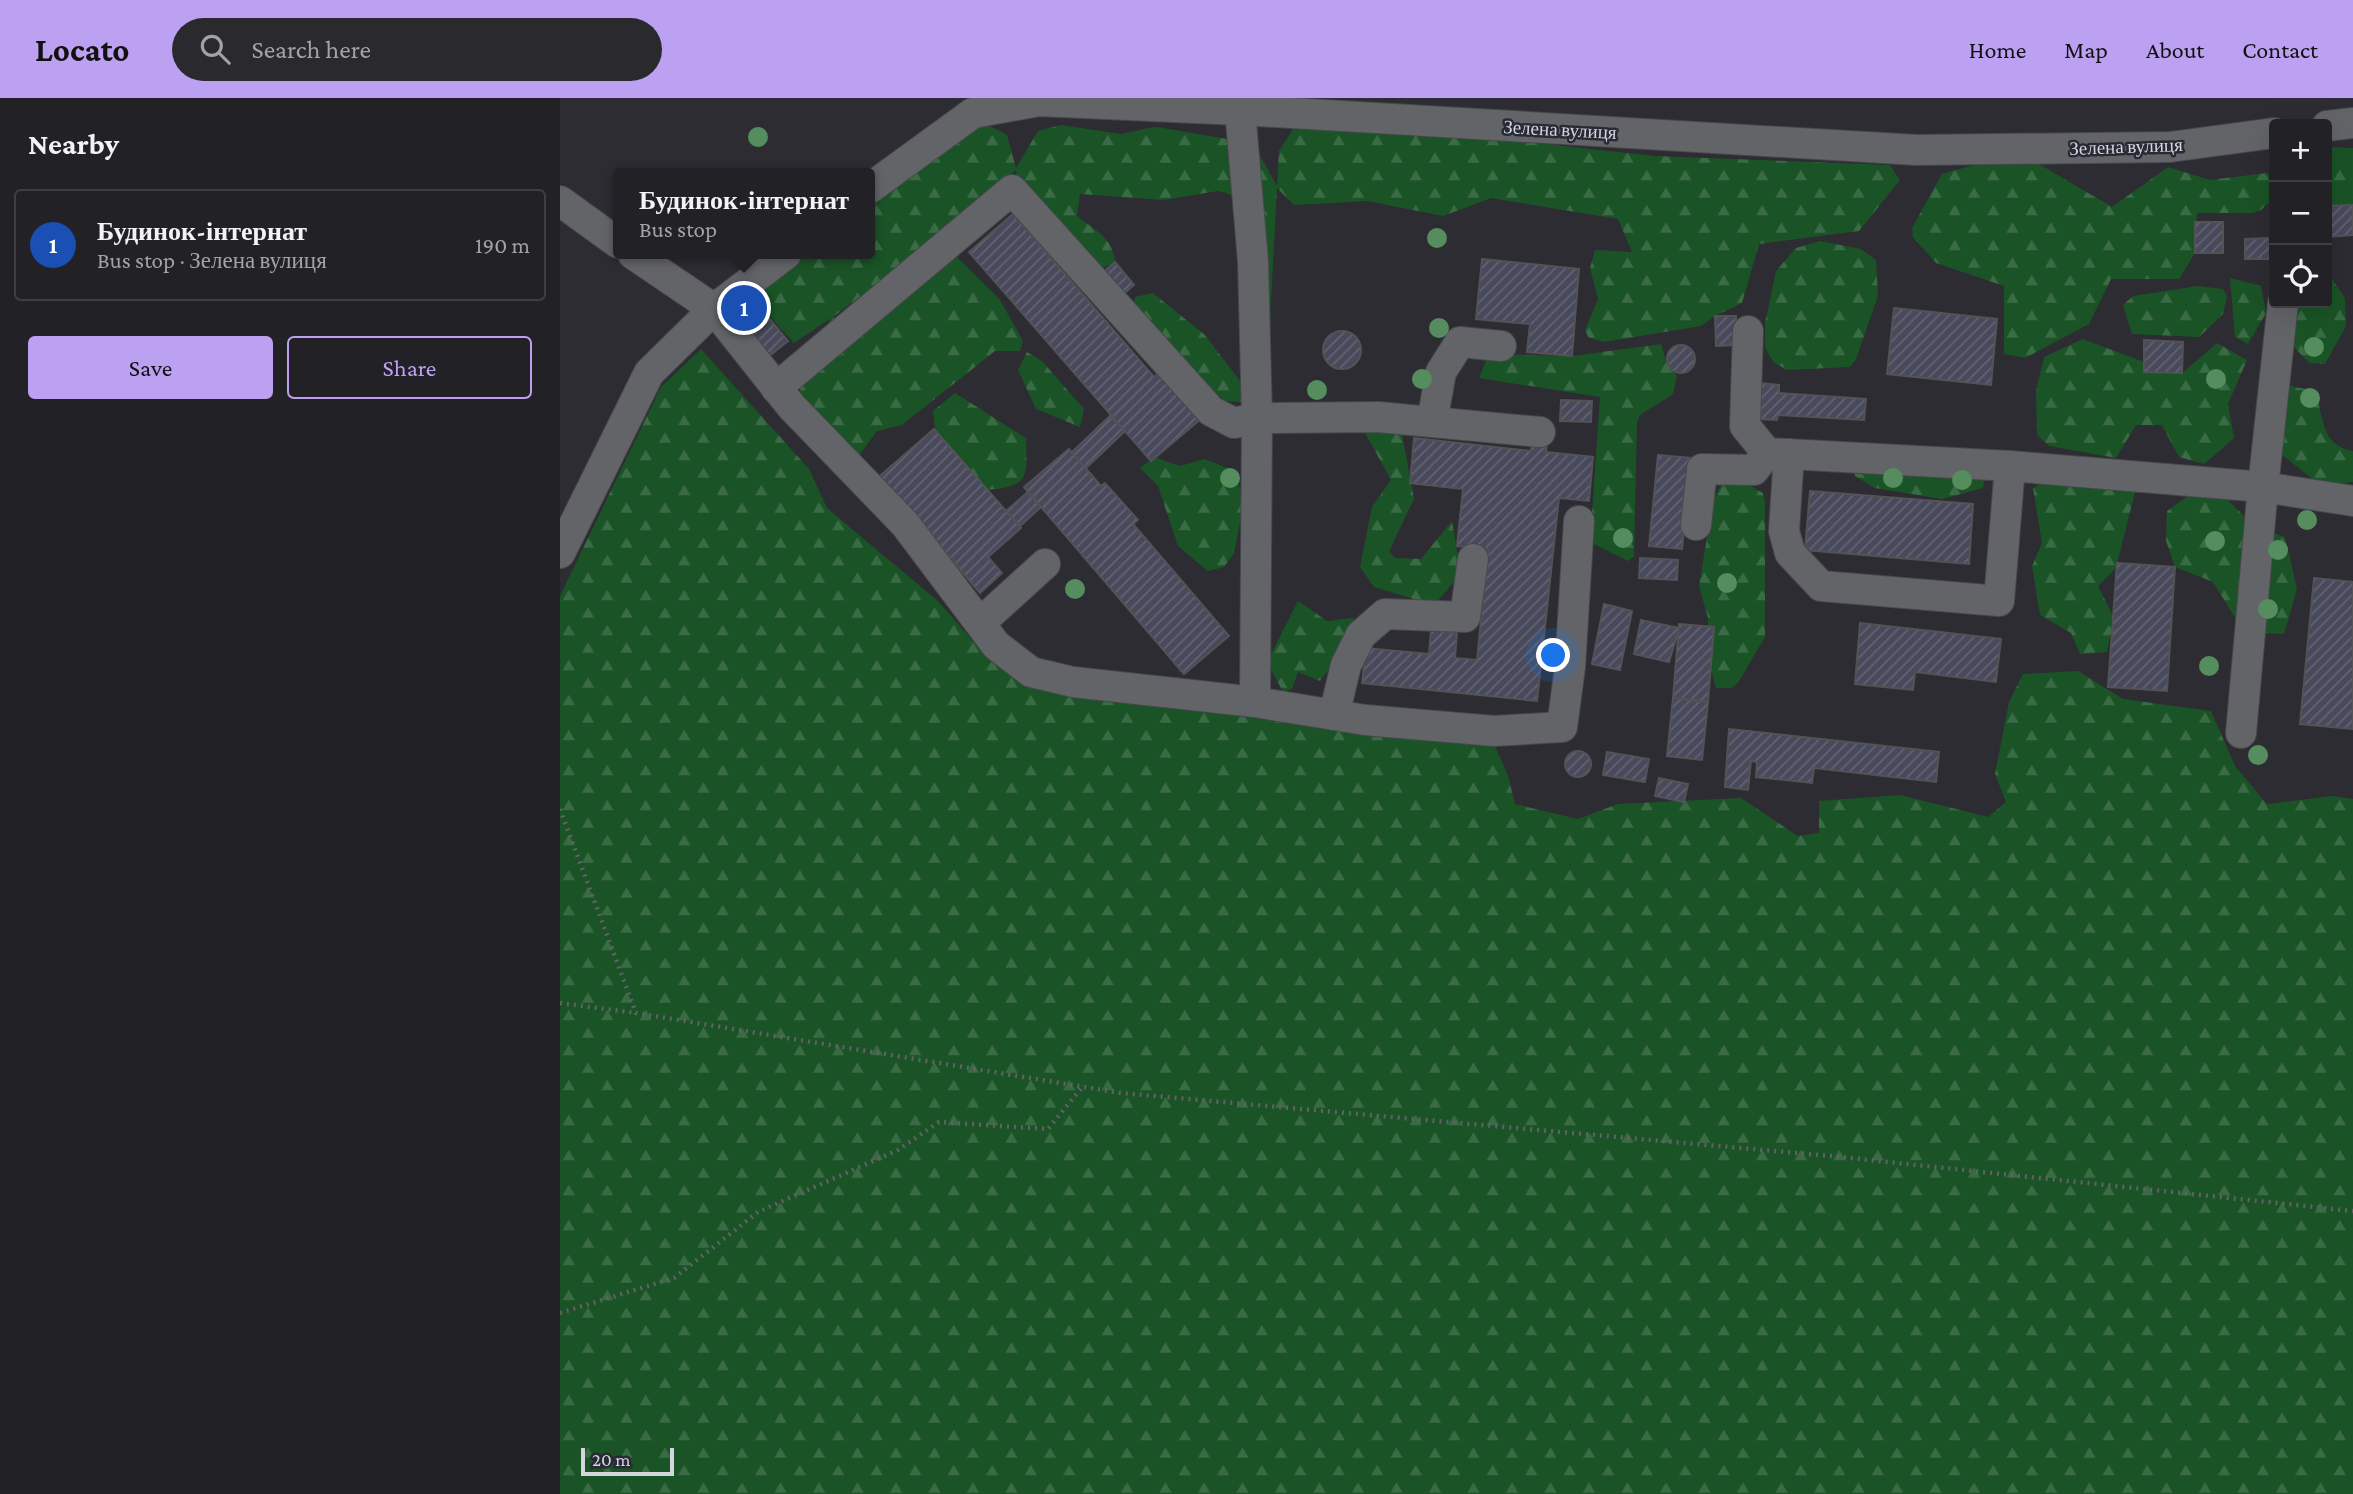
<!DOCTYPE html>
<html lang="en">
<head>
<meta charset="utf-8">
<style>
  body { margin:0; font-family:"Crimson Pro",serif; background:#29292e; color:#f1f3f6 }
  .controls { position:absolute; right:21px; top:21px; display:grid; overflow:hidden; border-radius:7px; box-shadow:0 7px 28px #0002 }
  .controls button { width:63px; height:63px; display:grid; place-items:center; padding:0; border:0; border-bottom:2px solid #3e3e43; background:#212126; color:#f1f3f6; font:35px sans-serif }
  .scale { position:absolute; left:21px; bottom:18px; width:93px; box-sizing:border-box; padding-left:7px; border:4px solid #d4d6de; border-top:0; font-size:19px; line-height:24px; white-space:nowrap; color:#d4d6de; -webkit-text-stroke:5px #282a36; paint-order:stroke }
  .you { position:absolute; left:994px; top:558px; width:24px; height:24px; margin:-18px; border:5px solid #fff; border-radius:50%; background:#1a73e8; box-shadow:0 0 0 10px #1a73e833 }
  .badge { display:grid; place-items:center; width:46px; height:46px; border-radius:50%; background:#bca0f2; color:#fff; font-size:23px; font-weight:700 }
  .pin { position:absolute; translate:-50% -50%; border:4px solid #fff; box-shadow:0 2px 7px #0006 }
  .popup { position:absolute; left:53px; top:70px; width:262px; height:91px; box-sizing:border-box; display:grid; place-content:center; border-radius:7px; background:#212126; filter:drop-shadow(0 2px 5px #0005); font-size:23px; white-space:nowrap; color:#a2a3a7 }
  .popup b { font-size:26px; color:#f1f3f6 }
  .popup::after { content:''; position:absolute; left:50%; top:100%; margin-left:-14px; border:14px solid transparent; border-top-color:#212126 }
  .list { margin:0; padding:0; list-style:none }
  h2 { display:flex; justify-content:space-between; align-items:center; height:91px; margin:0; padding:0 28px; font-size:30px }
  h2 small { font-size:23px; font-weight:400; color:#a2a3a7 }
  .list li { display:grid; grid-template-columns:46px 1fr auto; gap:21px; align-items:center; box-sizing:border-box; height:112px; margin:0 14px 14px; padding:0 14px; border:2px solid #3e3e43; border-radius:7px }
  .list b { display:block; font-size:26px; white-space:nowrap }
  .list p { margin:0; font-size:23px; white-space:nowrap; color:#a2a3a7 }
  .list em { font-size:23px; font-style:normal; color:#a2a3a7 }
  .actions { display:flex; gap:14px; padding:21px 28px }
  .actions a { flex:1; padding:16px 0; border:2px solid #bca0f2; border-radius:7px; text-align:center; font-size:24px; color:#bca0f2 }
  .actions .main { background:#bca0f2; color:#111 }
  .icon { flex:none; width:38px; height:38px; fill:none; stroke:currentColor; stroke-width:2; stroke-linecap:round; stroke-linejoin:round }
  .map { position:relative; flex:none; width:1793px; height:1396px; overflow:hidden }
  header { display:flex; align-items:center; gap:42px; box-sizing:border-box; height:98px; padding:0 35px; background:#bca0f2; color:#111 }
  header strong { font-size:33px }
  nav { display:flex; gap:38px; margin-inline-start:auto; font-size:24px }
  .search { width:490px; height:63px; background:#29292e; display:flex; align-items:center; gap:18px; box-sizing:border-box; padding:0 24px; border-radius:38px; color:#a2a3a7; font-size:26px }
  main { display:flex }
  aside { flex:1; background:#212126 }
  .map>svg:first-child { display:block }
  .forest { fill:url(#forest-firs) }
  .building { fill:url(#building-hatch); stroke:#525257; stroke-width:2 }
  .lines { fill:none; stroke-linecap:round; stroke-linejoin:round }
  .minor-casing { stroke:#47484d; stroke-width:32 }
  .path { stroke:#616266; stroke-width:4.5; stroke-dasharray:2 5; stroke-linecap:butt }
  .minor { stroke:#636468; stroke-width:30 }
  .tree { fill:#568d5f }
  .labels { text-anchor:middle; stroke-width:5; stroke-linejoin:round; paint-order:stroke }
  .street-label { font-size:19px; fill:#d4d6de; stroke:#282a36 }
</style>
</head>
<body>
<header>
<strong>Locato</strong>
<div class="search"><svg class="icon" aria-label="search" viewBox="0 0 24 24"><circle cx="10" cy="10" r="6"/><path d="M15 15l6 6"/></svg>Search here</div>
<nav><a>Home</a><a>Map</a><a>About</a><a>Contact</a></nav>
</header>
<main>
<aside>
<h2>Nearby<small></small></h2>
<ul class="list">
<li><span class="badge" style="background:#1a4fb4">1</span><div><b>Будинок-інтернат</b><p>Bus stop · Зелена вулиця</p></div><em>190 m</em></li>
</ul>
<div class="actions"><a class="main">Save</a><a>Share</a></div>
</aside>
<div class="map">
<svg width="1793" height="1396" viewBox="0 0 1793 1396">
  <defs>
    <pattern id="forest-firs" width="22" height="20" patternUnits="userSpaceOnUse" patternTransform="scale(1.75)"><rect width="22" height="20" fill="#1a5326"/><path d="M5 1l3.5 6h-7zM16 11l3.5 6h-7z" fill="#3a6b45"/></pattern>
    <pattern id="building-hatch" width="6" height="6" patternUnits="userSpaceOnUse" patternTransform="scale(1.75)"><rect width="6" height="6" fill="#48495b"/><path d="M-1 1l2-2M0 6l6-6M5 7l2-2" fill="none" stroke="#626272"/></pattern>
  </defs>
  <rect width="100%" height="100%" fill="#2c2c32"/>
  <!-- forest -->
  <g class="forest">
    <path d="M 422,24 L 447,37 L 456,70 L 478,33 L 501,27 L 561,36 L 594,29 L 603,30 L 691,45 L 697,52 L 717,88 L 719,53 L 735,28 L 800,26 L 1095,58 L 1330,67 L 1340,82 L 1299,133 L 1199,146 L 1182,205 L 1155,218 L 1141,228 L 1044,244 L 1028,239 L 1025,232 L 1038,201 L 1030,170 L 1035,152 L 1072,154 L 1058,121 L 931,100 L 883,118 L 807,103 L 734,107 L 717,90 L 708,260 L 676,100 L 667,95 L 658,93 L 603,102 L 520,96 L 517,118 C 535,132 553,140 555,164 L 531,176 L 459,96 L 456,72 L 346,164 L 273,219 L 285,225 L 395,157 L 440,202 L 463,243 L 460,253 L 435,253 L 342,327 L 317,333 L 297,360 L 238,313 L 242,270 L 271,220 L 234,245 L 207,215 L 202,193 L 231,156 L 310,156 L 310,103 Z"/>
    <polygon points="1767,49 1793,50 1793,108 1767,110"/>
    <polygon points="1439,60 1474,63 1552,109 1608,69 1650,82 1707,75 1713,81 1714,100 1701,112 1693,115 1637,115 1635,155 1619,181 1551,181 1529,226 1465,260 1444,256 1444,188 1376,165 1353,139 1352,130 1382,76"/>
    <polygon points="1260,143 1301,151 1316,162 1318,198 1296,261 1290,269 1227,272 1213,264 1205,249 1205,225 1216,173 1236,150"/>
    <polygon points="1767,174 1785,200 1786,228 1765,266 1749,265 1733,248 1734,205 1767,205"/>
    <polygon points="1670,180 1701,188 1706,215 1688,246 1675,239"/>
    <polygon points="1637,188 1663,191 1667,198 1663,216 1639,239 1572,236 1563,207 1573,198"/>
    <polygon points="593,195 645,237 683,287 682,304 665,303 604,251 572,213 575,199"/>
    <polygon points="1523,241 1613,275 1622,275 1657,245 1687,262 1668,306 1674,340 1644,366 1619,359 1602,327 1576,327 1556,360 1489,348 1477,337 1476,293 1484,259"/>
    <polygon points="1101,246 1106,263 1117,278 1113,296 1080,317 1077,325 1074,458 1068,463 1030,444 1040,299 919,280 929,256 1012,258"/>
    <polygon points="141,251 249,371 267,410 379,504 431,564 505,588 674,604 787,634 853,635 935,648 948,678 955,706 1018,721 1058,706 1181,700 1238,738 1259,735 1259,703 1340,697 1428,719 1446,704 1435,676 1449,604 1463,576 1518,573 1563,601 1651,613 1675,668 1707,706 1772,698 1793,701 1793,1396 0,1396 0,498 101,289"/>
    <polygon points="467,254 482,263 524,311 520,329 476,311 458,272"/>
    <path d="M 1730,288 L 1756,293 C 1763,319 1761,348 1793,353 L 1793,384 L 1760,387 L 1720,355 Z"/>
    <path d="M 395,295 L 466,340 C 467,379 470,389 426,392 L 376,338 L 373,313 Z"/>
    <polygon points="816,313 842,336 854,401 829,453 835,460 861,461 892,423 901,476 874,507 814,489 800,469 812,409 831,382 804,333"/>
    <polygon points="594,359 620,368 645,361 677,374 683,410 674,455 664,469 648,473 618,448 598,388 580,370"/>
    <polygon points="1292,362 1427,363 1423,390 1382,401 1315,390 1295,378"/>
    <polygon points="1512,367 1580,374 1556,470 1538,488 1554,520 1547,554 1520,556 1511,535 1480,517 1472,468 1482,445 1473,390"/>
    <polygon points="1161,387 1189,387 1203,395 1205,405 1205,539 1178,585 1171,590 1156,590 1147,557 1148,520 1139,488 1153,403"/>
    <polygon points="1628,398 1668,402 1695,429 1725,439 1737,491 1724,536 1684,534 1653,484 1615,469 1606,443 1607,413"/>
    <polygon points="738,503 767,523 793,520 795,536 760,583 738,574 732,591 723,594 707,564"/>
  </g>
  <!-- building -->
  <g class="building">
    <polygon points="1793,107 1793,137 1767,139 1767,108"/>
    <polygon points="453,116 594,279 602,273 642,320 591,363 409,154"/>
    <rect x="1635" y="124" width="28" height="31"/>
    <polygon points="1710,140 1710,161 1685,161 1685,141"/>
    <polygon points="922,161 1019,171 1012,258 967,254 970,226 916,221"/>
    <polygon points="555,164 574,187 560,199 541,176"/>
    <polygon points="1334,210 1437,221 1431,287 1327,276"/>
    <polygon points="1155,218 1176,218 1178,247 1156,248"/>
    <polygon points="208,219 228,243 204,262 184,238"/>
    <circle cx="782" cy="252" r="19"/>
    <polygon points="1584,242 1623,244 1622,275 1584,274"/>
    <circle cx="1121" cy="261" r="14"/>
    <polygon points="1199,285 1219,287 1219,295 1306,301 1304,322 1218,317 1217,322 1197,321"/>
    <polygon points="1001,302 1032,303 1031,324 1000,323"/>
    <polygon points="550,318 565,333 526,370 511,355"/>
    <polygon points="374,331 461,430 428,459 442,475 420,495 383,451 379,454 320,378"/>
    <polygon points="854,340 971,353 972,343 987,344 986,354 1033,359 1029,403 999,400 977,603 802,585 806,550 869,556 871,532 897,535 895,560 917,562 928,451 897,448 903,391 850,385"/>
    <polygon points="509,351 541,388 545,385 578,422 573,426 669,538 624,576 464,389"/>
    <polygon points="1098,357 1131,360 1122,451 1089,448"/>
    <polygon points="1250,393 1413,406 1409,466 1245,452"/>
    <polygon points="468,394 481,409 460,428 446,413"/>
    <polygon points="1080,460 1118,462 1117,482 1079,480"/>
    <polygon points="1557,465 1615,469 1607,593 1548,589"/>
    <polygon points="1754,480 1793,484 1793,631 1740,626"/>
    <polygon points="1044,506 1072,513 1060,572 1032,566"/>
    <polygon points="1081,522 1119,530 1109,564 1074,556"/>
    <polygon points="1300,525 1441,541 1436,584 1355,574 1353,592 1295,586"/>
    <polygon points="1119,526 1154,529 1148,604 1113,600"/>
    <polygon points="1113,600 1148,604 1142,662 1107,658"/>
    <polygon points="1169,631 1379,654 1376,684 1254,670 1252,685 1196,679 1197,664 1191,663 1188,692 1165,689"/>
    <circle cx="1018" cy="666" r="13"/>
    <polygon points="1047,654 1089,661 1085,684 1043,677"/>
    <polygon points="1099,680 1128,686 1124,704 1095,698"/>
  </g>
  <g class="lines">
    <defs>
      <g id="minor">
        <polyline points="687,0 680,12 693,163 697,320 695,604 805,622 934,633 1002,629 1010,569 1019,423"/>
        <polyline points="1767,28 1793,25"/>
        <polyline points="310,90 413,15 479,3 680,12 1357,52 1610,49 1714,35"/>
        <polyline points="0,103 58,145"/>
        <polyline points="73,156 154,211 231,308 345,426 436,547 471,574 513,584 695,604"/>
        <polyline points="1723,205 1703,389 1793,403"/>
        <polyline points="1188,233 1185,328 1207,355"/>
        <polyline points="216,290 452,92 651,313 674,325 697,320 818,319 980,334"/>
        <polyline points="872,324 881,274 900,244 941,248"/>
        <polyline points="1229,356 1224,433 1230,455 1261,488 1439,503 1450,368 1703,389 1681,635"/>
        <polyline points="1136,427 1142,371 1194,372 1207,355 1450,368"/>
        <polyline points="0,455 89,275 154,211 226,156"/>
        <polyline points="420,525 485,466"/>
        <polyline points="774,617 786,567 801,537 825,516 905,519 913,461"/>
      </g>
    </defs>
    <!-- minor casing -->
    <use href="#minor" class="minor-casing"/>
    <!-- path -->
    <g class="path">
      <polyline points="0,711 76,915 561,995 1271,1058 1793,1113"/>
      <polyline points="0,905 76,915"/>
      <polyline points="0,1215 114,1180 198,1114 338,1052 379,1024 488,1031 523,988"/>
    </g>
    <!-- minor -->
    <use href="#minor" class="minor"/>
  </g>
  <!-- trees -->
  <g class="tree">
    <circle cx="198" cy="39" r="10"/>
    <circle cx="877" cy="140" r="10"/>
    <circle cx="879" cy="230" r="10"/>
    <circle cx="1754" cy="249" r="10"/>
    <circle cx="862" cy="281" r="10"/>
    <circle cx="1656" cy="281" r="10"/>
    <circle cx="757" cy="292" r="10"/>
    <circle cx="1750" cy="300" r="10"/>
    <circle cx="670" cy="380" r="10"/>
    <circle cx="1333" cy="380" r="10"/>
    <circle cx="1402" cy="382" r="10"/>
    <circle cx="1747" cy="422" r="10"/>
    <circle cx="1063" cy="440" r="10"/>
    <circle cx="1655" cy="443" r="10"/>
    <circle cx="1718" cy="452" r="10"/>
    <circle cx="1167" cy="485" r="10"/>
    <circle cx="515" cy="491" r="10"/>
    <circle cx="1708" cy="511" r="10"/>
    <circle cx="1649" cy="568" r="10"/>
    <circle cx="1698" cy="657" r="10"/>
  </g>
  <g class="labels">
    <!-- street labels -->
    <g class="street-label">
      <text transform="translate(1000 31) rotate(3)" y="7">Зелена вулиця</text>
      <text transform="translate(1566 48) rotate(-2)" y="7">Зелена вулиця</text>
    </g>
  </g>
</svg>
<div class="controls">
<button>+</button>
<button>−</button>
<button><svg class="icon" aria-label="locate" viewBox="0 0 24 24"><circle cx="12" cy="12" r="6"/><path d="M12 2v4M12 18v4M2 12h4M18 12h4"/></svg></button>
</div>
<div class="scale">20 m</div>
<div class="you"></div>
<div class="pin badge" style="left:184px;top:210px;background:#1a4fb4">1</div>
<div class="popup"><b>Будинок-інтернат</b>Bus stop</div>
</div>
</main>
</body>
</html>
